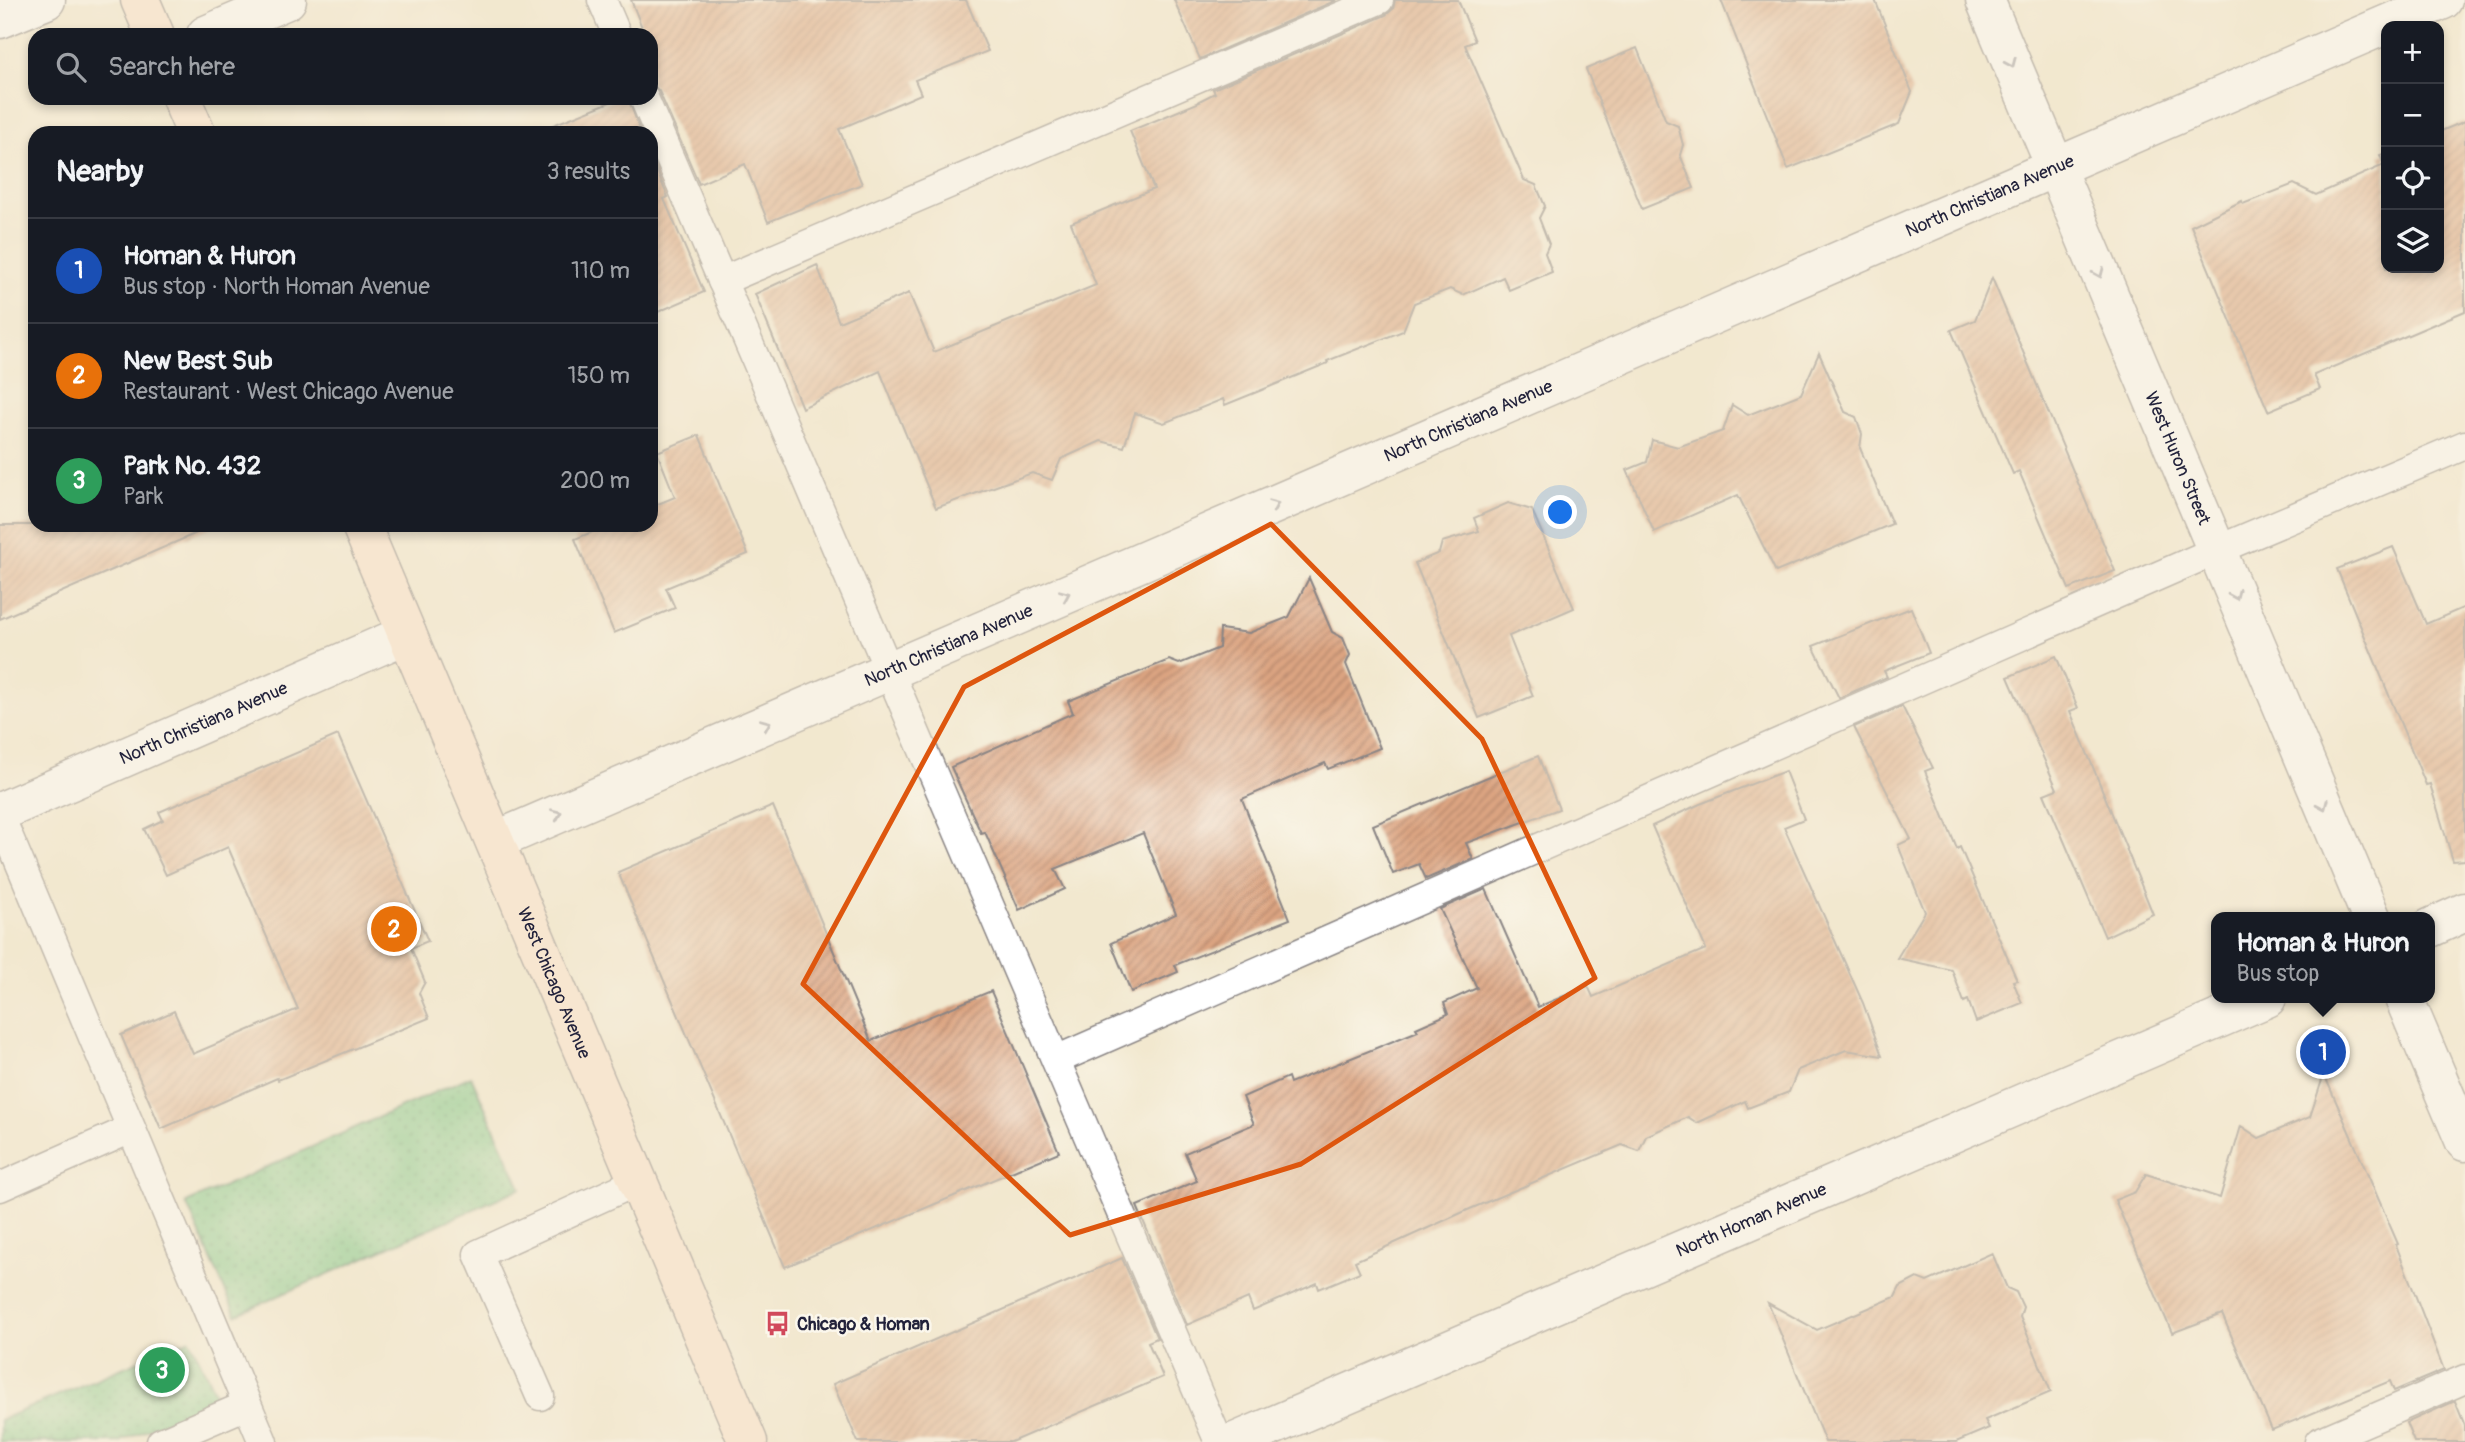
<!DOCTYPE html>
<html lang="en">
<head>
<meta charset="utf-8">
<style>
  body { margin:0; font-family:Pangolin,sans-serif; background:#242831; color:#f1f3f6 }
  .controls { position:absolute; right:21px; top:21px; display:grid; overflow:hidden; border-radius:14px; box-shadow:0 4px 10px #0003 }
  .controls button { width:63px; height:63px; display:grid; place-items:center; padding:0; border:0; border-bottom:2px solid #363941; background:#171b24; color:#f1f3f6; font:35px sans-serif }
  .you { position:absolute; left:1561px; top:513px; width:24px; height:24px; margin:-18px; border:5px solid #fff; border-radius:50%; background:#1a73e8; box-shadow:0 0 0 10px #1a73e833 }
  .badge { display:grid; place-items:center; width:46px; height:46px; border-radius:50%; background:#b45309; color:#fff; font-size:23px; font-weight:700 }
  .pin { position:absolute; translate:-50% -50%; border:4px solid #fff; box-shadow:0 2px 7px #0006 }
  .popup { position:absolute; left:2211px; top:912px; width:224px; height:91px; box-sizing:border-box; display:grid; place-content:center; border-radius:14px; background:#171b24; filter:drop-shadow(0 2px 5px #0005); font-size:23px; white-space:nowrap; color:#9ea1a6 }
  .popup b { font-size:26px; color:#f1f3f6 }
  .popup::after { content:''; position:absolute; left:50%; top:100%; margin-left:-14px; border:14px solid transparent; border-top-color:#171b24 }
  .list { margin:0; padding:0; list-style:none }
  h2 { display:flex; justify-content:space-between; align-items:center; height:91px; margin:0; padding:0 28px; font-size:30px }
  h2 small { font-size:23px; font-weight:400; color:#9ea1a6 }
  .list li { display:grid; grid-template-columns:46px 1fr auto; gap:21px; align-items:center; box-sizing:border-box; height:105px; padding:0 28px; border-top:2px solid #363941 }
  .list b { display:block; font-size:26px; white-space:nowrap }
  .list p { margin:0; font-size:23px; white-space:nowrap; color:#9ea1a6 }
  .list em { font-size:23px; font-style:normal; color:#9ea1a6 }
  .icon { flex:none; width:38px; height:38px; fill:none; stroke:currentColor; stroke-width:2; stroke-linecap:round; stroke-linejoin:round }
  .map { position:relative; flex:none; width:2465px; height:1442px; overflow:hidden }
  .search { position:absolute; background:#171b24; box-shadow:0 4px 10px #0003; left:28px; top:28px; width:630px; height:77px; display:flex; align-items:center; gap:18px; box-sizing:border-box; padding:0 24px; border-radius:21px; color:#9ea1a6; font-size:26px }
  .panel { position:absolute; background:#171b24; box-shadow:0 4px 10px #0003; left:28px; top:126px; width:630px; height:406px; border-radius:21px }
  .map>svg:first-child { display:block }
  .park { fill:url(#park-dots); stroke:#4e7561; stroke-width:2 }
  .building { fill:url(#building-hatch) }
  .lines { fill:none; stroke-linecap:round; stroke-linejoin:round }
  .service-casing { stroke:#8a8585; stroke-width:31 }
  .minor-casing { stroke:#8a8585; stroke-width:41 }
  .tertiary-casing { stroke:#8a8585; stroke-width:41 }
  .secondary-casing { stroke:#8a8585; stroke-width:41 }
  .service { stroke:#fff; stroke-width:28 }
  .minor { stroke:#fff; stroke-width:38 }
  .tertiary { stroke:#fff; stroke-width:38 }
  .secondary { stroke:#fde4d0; stroke-width:38 }
  .oneway { stroke:#9c9ca7 }
  .marked { fill:none; stroke:#de560e; stroke-width:5; stroke-linejoin:round }
  .labels { text-anchor:middle; stroke-width:5; stroke-linejoin:round; paint-order:stroke }
  .street-label { font-size:18px; fill:#22223b; stroke:#fbf7ec }
  .poi-label { font-size:18px; font-weight:bold; fill:#22223b; stroke:#fbf7ec; text-anchor:start }
</style>
</head>
<body>
<div class="map">
<svg width="2465" height="1442" viewBox="0 0 2465 1442">
  <defs>
    <pattern id="park-dots" width="8" height="8" patternUnits="userSpaceOnUse" patternTransform="scale(1.75)"><rect width="8" height="8" fill="#7ac887"/><path d="M2 2h.1M6 6h.1" fill="none" stroke="#64a270" stroke-width="1.8" stroke-linecap="round"/></pattern>
    <pattern id="building-hatch" width="6" height="6" patternUnits="userSpaceOnUse" patternTransform="scale(1.75)"><rect width="6" height="6" fill="#dca481"/><path d="M-1 1l2-2M0 6l6-6M5 7l2-2" fill="none" stroke="#b2856b"/></pattern>
  </defs>
  <rect width="100%" height="100%" fill="#fbf7ec"/>
  <filter id="ink" filterUnits="userSpaceOnUse"><feTurbulence type="fractalNoise" baseFrequency=".0143" numOctaves="2"/><feDisplacementMap in="SourceGraphic" scale="14" xChannelSelector="R" yChannelSelector="G"/><feConvolveMatrix kernelMatrix="1 2 1 2 8 2 1 2 1" color-interpolation-filters="sRGB"/></filter>
  <filter id="wash" filterUnits="userSpaceOnUse"><feTurbulence type="fractalNoise" baseFrequency=".00686" numOctaves="4" result="noise"/><feDisplacementMap in="SourceGraphic" scale="28" xChannelSelector="R" yChannelSelector="G"/><feGaussianBlur stdDeviation="1.57" result="paint"/><feColorMatrix in="noise" values="0 0 0 0 0 0 0 0 0 0 0 0 0 0 0 0 0 1.4 0 .05"/><feComposite in="paint" operator="in"/></filter>
  <g filter="url(#wash)">
    <rect width="100%" height="100%" fill="#f2e8cf"/>
    <!-- park -->
    <g class="park">
      <polygon points="471,1076 521,1188 236,1315 186,1203"/>
      <polygon points="190,1339 218,1400 119,1442 0,1442 0,1420"/>
    </g>
    <g id="blocks">
      <!-- building -->
      <g class="building">
        <polygon points="631,0 966,0 988,51 915,80 921,94 839,129 862,184 768,222 745,164 699,184 659,91 651,83 651,35 645,35"/>
        <polygon points="1174,0 1337,0 1200,59"/>
        <polygon points="1395,0 1458,0 1475,41 1465,45 1524,180 1536,185 1545,206 1539,218 1549,244 1545,253 1552,272 1509,290 1503,277 1463,295 1450,289 1414,303 1403,331 1327,361 1328,363 1225,405 1223,399 1164,423 1135,413 1124,447 1101,441 1061,459 1052,480 1032,473 936,508 880,371 802,408 755,294 817,265 839,322 909,293 934,352 1096,285 1071,223 1154,189 1130,131 1200,102 1199,101 1215,93 1213,89 1386,15 1393,9"/>
        <polygon points="1721,0 1875,0 1912,92 1899,124 1788,169"/>
        <polygon points="1637,48 1666,121 1678,126 1683,145 1680,155 1694,188 1642,209 1586,69"/>
        <polygon points="620,98 628,98 641,133 539,133 538,131"/>
        <polygon points="2465,121 2465,311 2314,375 2320,389 2268,411 2191,226 2242,201 2243,204 2294,184 2316,195 2384,165 2380,155 2386,153 2386,268 2439,268 2439,132"/>
        <polygon points="651,157 668,197 664,199 704,292 651,315"/>
        <polygon points="1992,278 2115,571 2069,589 2019,471 2013,474 1951,330 1975,320"/>
        <polygon points="1819,353 1845,412 1856,417 1862,434 1860,448 1892,524 1776,572 1738,495 1654,532 1627,470 1647,462 1652,440 1678,447 1723,431 1732,405 1748,415 1801,394"/>
        <polygon points="699,435 748,554 666,588 675,608 614,633 575,539 609,525 651,525 651,507 675,497 657,452"/>
        <polygon points="1508,503 1532,510 1574,608 1509,636 1533,696 1479,718 1415,563 1439,553 1442,542 1479,531 1474,518"/>
        <polygon points="0,525 215,525 0,619"/>
        <polygon points="2393,547 2426,624 2465,607 2465,860 2453,861 2430,784 2426,785 2337,569"/>
        <polygon points="1309,578 1332,632 1343,638 1350,655 1346,664 1380,748 1328,769 1325,763 1242,799 1290,919 1175,965 1178,972 1131,992 1111,943 1176,914 1143,833 1055,869 1065,889 1019,910 985,832 981,833 951,767 1073,713 1068,701 1169,660 1179,664 1219,648 1220,629 1249,633 1289,617"/>
        <polygon points="1911,608 1929,653 1884,671 1887,677 1839,698 1813,646"/>
        <polygon points="2056,656 2078,708 2070,711 2153,914 2105,937 2044,794 2057,789 2008,677"/>
        <polygon points="1902,706 1933,768 1925,771 1957,849 1960,847 2017,980 2013,981 2022,1003 1976,1022 1968,1000 1964,1002 1952,970 1897,958 1925,912 1898,845 1911,839 1854,727"/>
        <polygon points="338,735 428,941 411,948 425,982 419,993 429,1018 278,1080 277,1078 161,1129 121,1035 174,1011 193,1054 298,1009 228,847 166,875 144,829 163,820 159,812"/>
        <polygon points="1538,756 1559,809 1466,843 1473,859 1426,879 1419,864 1393,874 1373,825"/>
        <polygon points="1785,771 1804,819 1784,827 1863,1003 1882,1056 1846,1050 1798,1070 1789,1092 1748,1108 1745,1101 1697,1123 1688,1117 1646,1136 1639,1151 1622,1145 1470,1209 1355,1261 1360,1272 1319,1289 1317,1283 1253,1311 1248,1298 1187,1325 1137,1206 1197,1181 1185,1153 1254,1124 1243,1097 1288,1077 1290,1083 1418,1031 1416,1028 1448,1014 1444,1003 1477,988 1440,909 1486,889 1538,1007 1588,986 1593,997 1706,949 1652,826 1700,804"/>
        <polygon points="773,806 871,1041 991,991 1059,1152 785,1267 618,872"/>
        <polygon points="2324,1074 2398,1244 2396,1245 2444,1370 2394,1391 2390,1381 2272,1430 2222,1314 2172,1333 2115,1200 2135,1192 2146,1174 2220,1198 2241,1126 2259,1138 2310,1117"/>
        <polygon points="1992,1253 2007,1288 2016,1292 2023,1307 2020,1317 2051,1392 1985,1420 1989,1428 1956,1442 1825,1442 1768,1303 1817,1330 1895,1297 1900,1287 1917,1278 1927,1282"/>
        <polygon points="1122,1258 1157,1338 1148,1342 1163,1377 1011,1442 858,1442 833,1384"/>
        <polygon points="2455,1401 2465,1426 2465,1442 2414,1442 2406,1423"/>
      </g>
    </g>
  </g>
  <g filter="url(#ink)">
    <use href="#blocks" fill-opacity="0" stroke="#8a8585" stroke-width="2"/>
    <g class="lines">
      <defs>
        <g id="service">
          <polyline points="602,0 617,35"/>
          <polyline points="644,98 1219,1442"/>
          <polyline points="722,281 1379,0"/>
          <polyline points="0,816 263,1442"/>
          <polyline points="1056,1060 2217,550 2465,445"/>
          <polyline points="0,1187 131,1129"/>
          <polyline points="540,1396 478,1254 638,1181"/>
          <polyline points="161,1442 247,1405"/>
          <polyline points="2319,1442 2465,1379"/>
        </g>
        <g id="minor">
          <path id="s1" d="M 1985,0 L 2371,917"/>
          <polyline points="0,19 46,0"/>
          <polyline points="206,35 287,0"/>
          <path id="s2" d="M 0,812 L 407,634"/>
          <path id="s3" d="M 495,841 L 2443,0"/>
          <polyline points="2404,998 2465,1142"/>
        </g>
        <g id="tertiary">
          <polyline points="2430,928 2465,912"/>
          <path id="s4" d="M 1235,1442 L 2267,998"/>
        </g>
        <g id="secondary">
          <polyline points="140,0 155,35"/>
          <polyline points="181,98 196,133"/>
          <path id="s5" d="M 361,525 L 748,1442"/>
        </g>
      </defs>
      <!-- service casing -->
      <use href="#service" class="service-casing"/>
      <!-- minor casing -->
      <use href="#minor" class="minor-casing"/>
      <!-- tertiary casing -->
      <use href="#tertiary" class="tertiary-casing"/>
      <!-- secondary casing -->
      <use href="#secondary" class="secondary-casing"/>
      <!-- service -->
      <use href="#service" class="service"/>
      <!-- minor -->
      <use href="#minor" class="minor"/>
      <!-- tertiary -->
      <use href="#tertiary" class="tertiary"/>
      <!-- secondary -->
      <use href="#secondary" class="secondary"/>
    </g>
    <!-- one-way arrows -->
    <defs><path id="oneway-chevron" d="M-2-3.5L2.5 0L-2 3.5" fill="none" stroke-width="1.6" stroke-linecap="round" stroke-linejoin="round" transform="scale(1.75)"/></defs>
    <g class="oneway">
      <use href="#oneway-chevron" transform="translate(2011 63) rotate(67)"/>
      <use href="#oneway-chevron" transform="translate(2099 273) rotate(67)"/>
      <use href="#oneway-chevron" transform="translate(1274 505) rotate(-23)"/>
      <use href="#oneway-chevron" transform="translate(1065 595) rotate(-23)"/>
      <use href="#oneway-chevron" transform="translate(2235 595) rotate(67)"/>
      <use href="#oneway-chevron" transform="translate(766 724) rotate(-23)"/>
      <use href="#oneway-chevron" transform="translate(2323 805) rotate(67)"/>
      <use href="#oneway-chevron" transform="translate(557 814) rotate(-23)"/>
    </g>
  </g>
  <!-- marked area -->
  <path d="M0 0H2465V1442H0ZM 1271,524 L 1482,739 L 1595,978 L 1301,1164 L 1070,1235 L 803,984 L 964,687 Z" fill="#f2e8cf" fill-opacity=".55" fill-rule="evenodd"/>
  <path class="marked" d="M 1271,524 L 1482,739 L 1595,978 L 1301,1164 L 1070,1235 L 803,984 L 964,687 Z"/>
  <!-- icons -->
  <defs>
    <symbol id="bus-bare" viewBox="-9 -9 18 18"><path d="M-5-6H5V4H4V6H2V4H-2V6H-4V4H-5ZM-3.5-4V0h7V-4ZM-3.5 1.2v1.5H-2V1.2ZM2 1.2v1.5H3.5V1.2Z" fill="#d1495b" stroke="#fbf7ec" stroke-width="2.5" paint-order="stroke"/></symbol>
  </defs>
  <g fill-rule="evenodd">
    <use href="#bus-bare" x="760" y="1306" width="35" height="35"/>
  </g>
  <g class="labels">
    <!-- street labels -->
    <g class="street-label">
      <text dy="6" stroke="none"><textPath href="#s3" startOffset="1628">North Christiana Avenue</textPath></text>
      <text dy="6" stroke="none"><textPath href="#s3" startOffset="1060">North Christiana Avenue</textPath></text>
      <text dy="6" stroke="none"><textPath href="#s1" startOffset="497">West Huron Street</textPath></text>
      <text dy="6" stroke="none"><textPath href="#s3" startOffset="494">North Christiana Avenue</textPath></text>
      <text dy="6" stroke="none"><textPath href="#s2" startOffset="222">North Christiana Avenue</textPath></text>
      <text dy="6" stroke="none"><textPath href="#s5" startOffset="497">West Chicago Avenue</textPath></text>
      <text dy="6" stroke="none"><textPath href="#s4" startOffset="562">North Homan Avenue</textPath></text>
    </g>
    <!-- poi labels -->
    <g class="poi-label">
      <text x="797" y="1330">Chicago &amp; Homan</text>
    </g>
  </g>
</svg>
<div class="controls">
<button>+</button>
<button>−</button>
<button><svg class="icon" aria-label="locate" viewBox="0 0 24 24"><circle cx="12" cy="12" r="6"/><path d="M12 2v4M12 18v4M2 12h4M18 12h4"/></svg></button>
<button><svg class="icon" aria-label="layers" viewBox="0 0 24 24"><path d="M12 4l9 5-9 5-9-5zM3 14l9 5 9-5"/></svg></button>
</div>
<div class="you"></div>
<div class="pin badge" style="left:2323px;top:1052px;background:#1a4fb4">1</div>
<div class="popup"><b>Homan &amp; Huron</b>Bus stop</div>
<div class="pin badge" style="left:394px;top:929px;background:#e8710a">2</div>
<div class="pin badge" style="left:162px;top:1370px;background:#2e9e5b">3</div>
<div class="search"><svg class="icon" aria-label="search" viewBox="0 0 24 24"><circle cx="10" cy="10" r="6"/><path d="M15 15l6 6"/></svg>Search here</div>
<section class="panel">
<h2>Nearby<small>3 results</small></h2>
<ul class="list">
<li><span class="badge" style="background:#1a4fb4">1</span><div><b>Homan &amp; Huron</b><p>Bus stop · North Homan Avenue</p></div><em>110 m</em></li>
<li><span class="badge" style="background:#e8710a">2</span><div><b>New Best Sub</b><p>Restaurant · West Chicago Avenue</p></div><em>150 m</em></li>
<li><span class="badge" style="background:#2e9e5b">3</span><div><b>Park No. 432</b><p>Park</p></div><em>200 m</em></li>
</ul>
</section>
</div>
</body>
</html>
